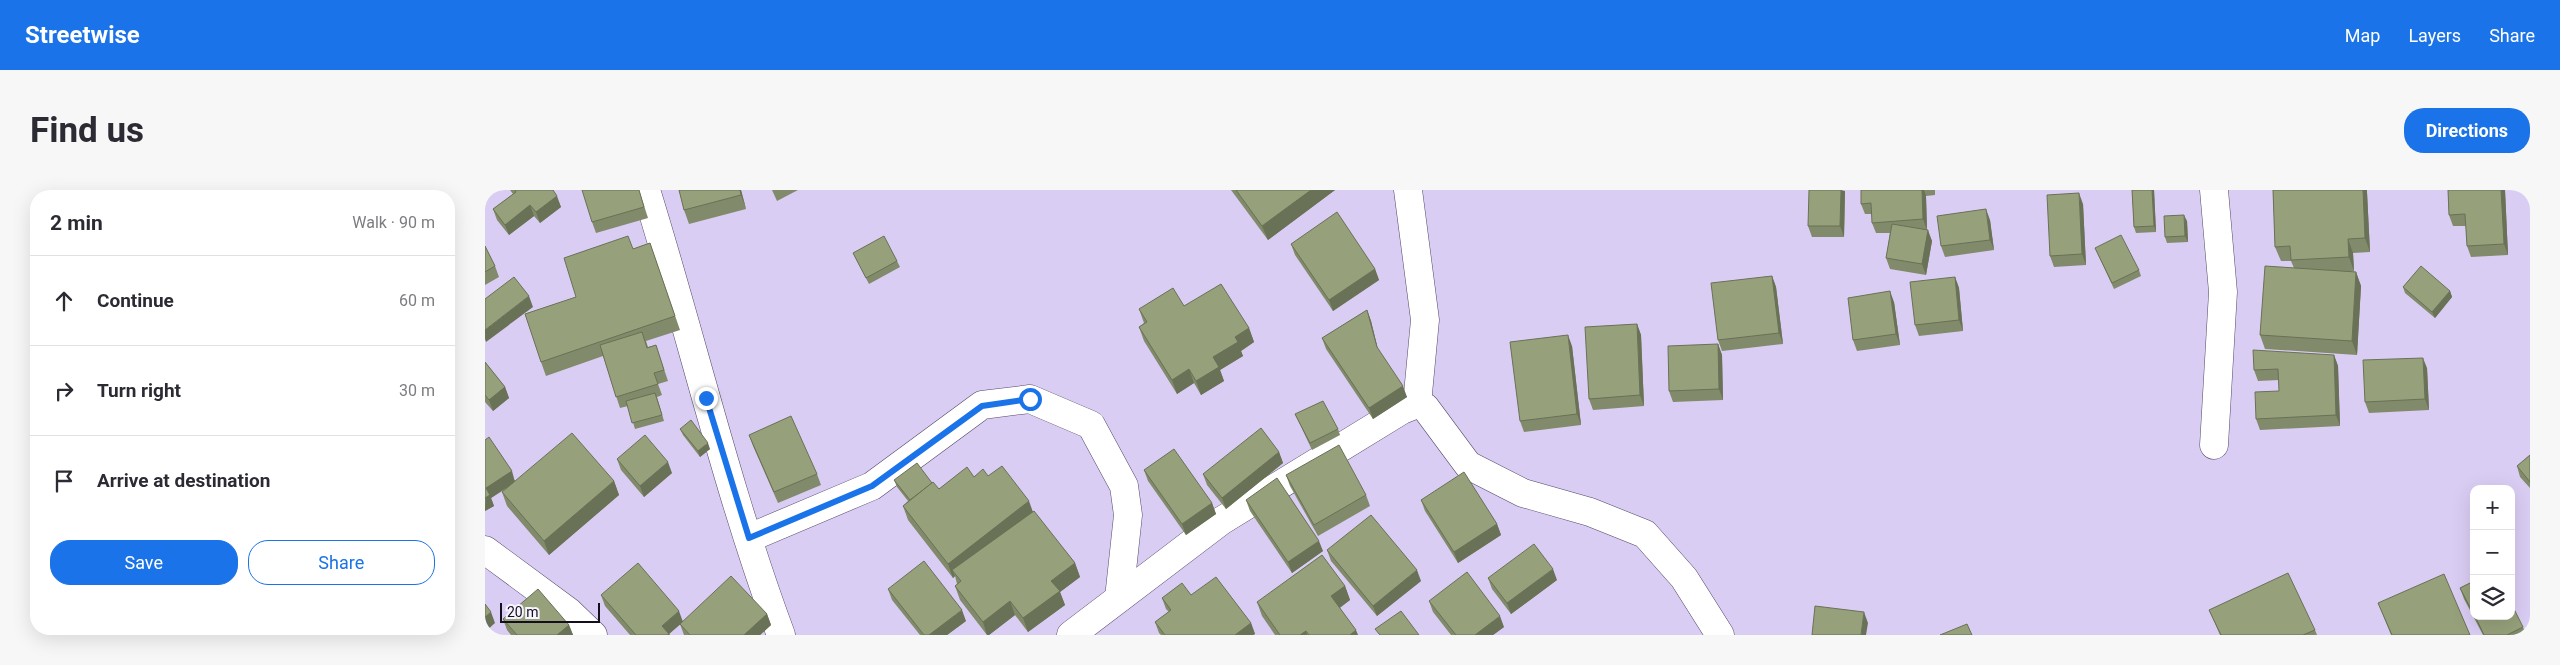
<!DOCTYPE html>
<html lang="en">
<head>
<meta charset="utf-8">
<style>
  body { margin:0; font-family:Roboto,sans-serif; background:#f7f7f7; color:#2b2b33 }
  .controls { position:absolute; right:15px; bottom:15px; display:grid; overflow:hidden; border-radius:10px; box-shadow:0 5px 20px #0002 }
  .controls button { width:45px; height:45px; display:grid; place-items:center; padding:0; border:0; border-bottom:1px solid #e1e1e2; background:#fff; color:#2b2b33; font:25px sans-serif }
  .scale { position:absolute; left:15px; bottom:12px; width:100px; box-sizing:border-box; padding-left:5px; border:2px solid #140f1c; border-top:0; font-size:14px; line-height:18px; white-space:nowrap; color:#140f1c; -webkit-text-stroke:4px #f7f3ff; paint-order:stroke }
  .stop { position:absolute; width:15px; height:15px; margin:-11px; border:4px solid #1a73e8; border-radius:50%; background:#fff }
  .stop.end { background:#1a73e8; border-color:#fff; box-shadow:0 1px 5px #0008 }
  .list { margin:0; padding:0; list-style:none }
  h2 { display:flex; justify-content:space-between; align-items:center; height:65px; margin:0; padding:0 20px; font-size:21px }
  h2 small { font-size:16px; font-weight:400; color:#7c7c81 }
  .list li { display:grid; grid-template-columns:32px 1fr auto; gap:15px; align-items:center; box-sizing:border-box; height:90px; padding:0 20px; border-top:1px solid #e1e1e2 }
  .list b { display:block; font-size:19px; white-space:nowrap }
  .list em { font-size:16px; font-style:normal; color:#7c7c81 }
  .actions { display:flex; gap:10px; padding:15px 20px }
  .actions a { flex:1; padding:11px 0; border:1px solid #1a73e8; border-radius:20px; text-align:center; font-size:18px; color:#1a73e8 }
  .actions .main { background:#1a73e8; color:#fff }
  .icon { flex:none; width:28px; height:28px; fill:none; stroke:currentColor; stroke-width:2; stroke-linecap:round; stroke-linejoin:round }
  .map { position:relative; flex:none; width:2045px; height:445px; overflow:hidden; border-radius:20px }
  header { display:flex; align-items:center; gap:30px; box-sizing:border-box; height:70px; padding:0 25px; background:#1a73e8; color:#fff }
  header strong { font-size:24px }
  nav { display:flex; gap:28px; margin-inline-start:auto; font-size:18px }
  .intro { display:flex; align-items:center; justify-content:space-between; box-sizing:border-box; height:120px; padding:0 30px }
  h1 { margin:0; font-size:35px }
  .button { padding:12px 22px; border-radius:20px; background:#1a73e8; color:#fff; font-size:18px; font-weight:700 }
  main { display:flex; gap:30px; padding:0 30px }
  aside { flex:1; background:#fff; border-radius:20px; box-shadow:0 5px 20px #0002 }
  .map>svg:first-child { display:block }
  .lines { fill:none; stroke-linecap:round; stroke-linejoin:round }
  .street-casing { stroke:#534767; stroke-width:29 }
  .street { stroke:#fff; stroke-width:28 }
  .wall { fill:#818a6a }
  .shaded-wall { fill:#697156 }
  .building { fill:#96a17b; stroke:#697156 }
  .route { stroke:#1a73e8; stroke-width:6 }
</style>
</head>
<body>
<header>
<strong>Streetwise</strong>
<nav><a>Map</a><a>Layers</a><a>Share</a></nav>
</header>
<div class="intro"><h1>Find us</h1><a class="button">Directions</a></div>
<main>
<aside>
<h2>2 min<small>Walk · 90 m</small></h2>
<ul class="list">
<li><svg class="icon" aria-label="ahead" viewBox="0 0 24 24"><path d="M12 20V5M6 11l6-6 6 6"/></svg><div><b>Continue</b></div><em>60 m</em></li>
<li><svg class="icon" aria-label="right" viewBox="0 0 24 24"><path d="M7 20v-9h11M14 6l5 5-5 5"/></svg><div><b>Turn right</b></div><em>30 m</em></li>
<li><svg class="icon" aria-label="arrive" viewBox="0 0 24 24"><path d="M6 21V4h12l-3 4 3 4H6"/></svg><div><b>Arrive at destination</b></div></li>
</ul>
<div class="actions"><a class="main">Save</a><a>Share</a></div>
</aside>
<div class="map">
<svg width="2045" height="445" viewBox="0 0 2045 445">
  <rect width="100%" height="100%" fill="#dacdf4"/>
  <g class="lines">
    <defs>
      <g id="street">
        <path d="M 161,0 C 207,148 242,300 296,445"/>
        <polyline points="923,0 940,130 932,214"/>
        <polyline points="1729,255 1738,102 1729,0"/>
        <polyline points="264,348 387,296 497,215 545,209 606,235 639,296 643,325 634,408"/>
        <polyline points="0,360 84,422 108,445"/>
        <polyline points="586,445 736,331 917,220 932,214 940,217 983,275 1038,303 1105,322 1160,344 1199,388 1235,445"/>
      </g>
    </defs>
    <!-- street casing -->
    <use href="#street" class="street-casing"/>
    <!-- street -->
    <use href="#street" class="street"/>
  </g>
  <!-- wall -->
  <g class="wall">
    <polygon points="25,0 68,0 76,17 55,33 49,26 24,45 12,30 8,19 28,4"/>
    <polygon points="154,0 163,28 111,43 107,32"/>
    <polygon points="194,0 256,0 261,19 204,34 199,20"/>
    <polygon points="287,0 313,0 292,11"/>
    <polygon points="746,0 850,0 783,50"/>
    <polygon points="1376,0 1450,0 1450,5 1441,6 1442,40 1447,51 1441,85 1405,79 1401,68 1405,43 1391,43 1387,33 1387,24 1380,24 1376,14"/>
    <polygon points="1647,0 1669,0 1671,42 1651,43 1649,37"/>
    <polygon points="1788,0 1882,0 1882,2 1885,62 1868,63 1869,81 1865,81 1871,82 1876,96 1872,165 1780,159 1775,145 1809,78 1806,71 1796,71 1790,57"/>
    <polygon points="1963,0 2020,0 2023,65 1986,67 1982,56 1981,36 1968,36 1964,25"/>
    <polygon points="1360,1 1359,47 1327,47 1323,36"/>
    <polygon points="1598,14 1601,75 1569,77 1565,66"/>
    <polygon points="1505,30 1509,60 1460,67 1456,56"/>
    <polygon points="1702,31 1703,52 1682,53 1680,47"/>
    <polygon points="165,53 195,140 161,151 163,157 171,155 183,191 173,194 177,205 172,207 179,231 150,239 143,216 135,218 118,166 61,186 56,172 91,107 148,59"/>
    <polygon points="806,54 890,79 894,90 848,121 810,65"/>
    <polygon points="0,56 10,76 14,87 0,95"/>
    <polygon points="1610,58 1654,80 1656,86 1629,99"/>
    <polygon points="368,63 412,71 415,77 384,94 371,69"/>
    <polygon points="1287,86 1291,97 1298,154 1237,161 1233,150"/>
    <polygon points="1470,87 1474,98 1478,141 1434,146 1430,135"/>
    <polygon points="1918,97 1965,101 1967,107 1950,128 1920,103"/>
    <polygon points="1409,112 1415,155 1372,161 1368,150"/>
    <polygon points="699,116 764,138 769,152 756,161 758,166 735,180 739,191 716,205 709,193 692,204 659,151 654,137 659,133 654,119"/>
    <polygon points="882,120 886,131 893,160 922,207 888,229 841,159 837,148"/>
    <polygon points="1152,134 1156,145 1159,216 1108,220 1104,209"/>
    <polygon points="1233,154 1237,165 1238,210 1188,212 1184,201"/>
    <polygon points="1087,156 1096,235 1039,242 1035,231"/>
    <polygon points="1849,165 1853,176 1855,236 1775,240 1771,229 1794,201 1794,190 1773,191 1769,180"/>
    <polygon points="0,172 20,197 24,208 8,221 0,212"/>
    <polygon points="1942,178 1944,220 1884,223 1880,212"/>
    <polygon points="810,224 853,239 855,245 827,260"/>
    <polygon points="195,239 225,259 215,267 198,245"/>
    <polygon points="264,245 332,284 336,295 293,313 268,256"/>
    <polygon points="0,250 30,291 129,291 134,305 64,365 22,316 17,302 22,298 6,308 9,316 0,321"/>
    <polygon points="794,262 798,273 741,319 722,295 718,284"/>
    <polygon points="2045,265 2045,298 2035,287 2032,276"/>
    <polygon points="132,269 187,283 159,307 136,280"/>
    <polygon points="659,280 727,313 731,324 701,345 663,291"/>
    <polygon points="801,285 881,305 885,316 833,346 805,296"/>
    <polygon points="503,286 548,322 590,373 595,387 575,402 580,415 543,442 530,425 504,445 502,445 475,410 470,396 472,394 470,386 468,388 423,330 418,316 423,311 412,297 409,290 447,293 454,299 489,287"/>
    <polygon points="761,310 838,361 807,383 765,321"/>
    <polygon points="936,310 1012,334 1016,345 973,373 940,321"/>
    <polygon points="842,360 936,391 892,426 846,371"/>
    <polygon points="1003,388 1072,390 1026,424 1007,399"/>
    <polygon points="1989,391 1989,426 2026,426 2038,437 2041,445 1998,445 1979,409 1975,398"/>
    <polygon points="860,396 865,410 855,418 873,445 790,445 777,426 772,412"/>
    <polygon points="403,399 481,431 462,445 435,445 407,410"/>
    <polygon points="116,405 198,431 282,424 286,435 275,445 199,445 195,434 184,444 185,445 145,445 120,416"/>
    <polygon points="706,405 766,433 770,444 768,445 676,445 674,443 670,432 684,422 681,419 677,408"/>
    <polygon points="944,411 1019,437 1008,445 966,445 948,422"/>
    <polygon points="1893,413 1985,445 1906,445"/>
    <polygon points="1724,420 1830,440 1832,445 1735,445"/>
    <polygon points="18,429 84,435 88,445 26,445 22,440"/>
  </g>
  <!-- shaded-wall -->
  <g class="shaded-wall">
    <polygon points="255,0 256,0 261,19 256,5"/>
    <polygon points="826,0 850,0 783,50 777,36"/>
    <polygon points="1356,0 1360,1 1359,47 1355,36"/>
    <polygon points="1437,0 1439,0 1441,6 1442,40 1438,29"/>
    <polygon points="1667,0 1669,0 1671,42 1669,36"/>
    <polygon points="1878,0 1882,0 1882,2 1885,62 1880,48"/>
    <polygon points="2016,0 2020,0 2023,65 2019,54"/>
    <polygon points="1594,3 1598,14 1601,75 1597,64"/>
    <polygon points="72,6 76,17 55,33 51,22"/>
    <polygon points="45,15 49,26 24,45 20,35"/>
    <polygon points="1501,19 1505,30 1509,60 1505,50"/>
    <polygon points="1699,25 1702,31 1703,52 1700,46"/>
    <polygon points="1443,40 1447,51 1441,85 1437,74"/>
    <polygon points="1863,49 1868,63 1869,81 1864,67"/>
    <polygon points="890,79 894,90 848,121 844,110"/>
    <polygon points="1871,82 1876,96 1872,165 1867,151"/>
    <polygon points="1287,86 1291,97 1298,154 1294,143"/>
    <polygon points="1470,87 1474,98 1478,141 1474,130"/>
    <polygon points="1405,101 1409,112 1415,155 1411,144"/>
    <polygon points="1965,101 1967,107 1950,128 1947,122"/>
    <polygon points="44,106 48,117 1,152 0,149 0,140"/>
    <polygon points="882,120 886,131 895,168 892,157"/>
    <polygon points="1152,134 1156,145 1159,216 1155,205"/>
    <polygon points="764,138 769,152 756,161 758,166 735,180 739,191 716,205 711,191 728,167 750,147"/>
    <polygon points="1083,145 1087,156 1096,235 1092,224"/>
    <polygon points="1233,154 1237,165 1238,210 1234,199"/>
    <polygon points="1849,165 1853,176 1855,236 1851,225"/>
    <polygon points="1938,168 1942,178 1944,220 1940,209"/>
    <polygon points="704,179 709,193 692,204 687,190"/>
    <polygon points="918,196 922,207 888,229 884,218"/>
    <polygon points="20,197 24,208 8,221 4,210"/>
    <polygon points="223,253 225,259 215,267 213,261"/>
    <polygon points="794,262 798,273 741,319 737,308"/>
    <polygon points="183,272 187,283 159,307 155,296"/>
    <polygon points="27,281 30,292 6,308 9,316 0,321 1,298"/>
    <polygon points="129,291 134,305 64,365 59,351"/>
    <polygon points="544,311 549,325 467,380 470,386 468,388 463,374"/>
    <polygon points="727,313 731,324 701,345 697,334"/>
    <polygon points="1012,334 1016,345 973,373 969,362"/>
    <polygon points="834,351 838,361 807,383 803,372"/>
    <polygon points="590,373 595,387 575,402 580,415 543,442 538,428 566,391"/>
    <polygon points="1068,379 1072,390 1026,424 1022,413"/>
    <polygon points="932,380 936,391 892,426 888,416"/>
    <polygon points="860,396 865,410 851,420 846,406"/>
    <polygon points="525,411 530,425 504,445 502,445 498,432"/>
    <polygon points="477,420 481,431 462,445 444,445"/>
    <polygon points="194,421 198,432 184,444 185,445 180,445 177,436"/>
    <polygon points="6,422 10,433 0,442 0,427"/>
    <polygon points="1379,422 1383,433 1381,445 1376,445"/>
    <polygon points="282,424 286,435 275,445 259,445"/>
    <polygon points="1015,426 1019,437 1008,445 990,445"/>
    <polygon points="766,433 770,444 768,445 750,445"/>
    <polygon points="84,435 88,445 72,445"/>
    <polygon points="871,440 873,445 865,445"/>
    <polygon points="821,441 822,445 815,445"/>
  </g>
  <!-- building -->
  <g class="building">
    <polygon points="30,0 68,0 72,6 51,22 45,15 20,35 8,19 31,2"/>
    <polygon points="97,0 154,0 159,17 107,32"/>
    <polygon points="194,0 255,0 256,5 199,20"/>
    <polygon points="751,0 826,0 777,36"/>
    <polygon points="1324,0 1356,0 1355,36 1323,36"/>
    <polygon points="1376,0 1437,0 1438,29 1387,33 1386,13 1376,14"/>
    <polygon points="1647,0 1667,0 1669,36 1649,37"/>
    <polygon points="1788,0 1878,0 1880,48 1863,49 1864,67 1806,70 1805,56 1790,57"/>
    <polygon points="1963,0 2016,0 2019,54 1982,56 1980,24 1964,25"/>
    <polygon points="1594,3 1597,64 1565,66 1562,5"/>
    <polygon points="1501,19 1505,50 1456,56 1452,26"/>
    <polygon points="852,22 890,79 844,110 806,54"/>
    <polygon points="1699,25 1700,46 1680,47 1679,26"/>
    <polygon points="1407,34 1443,40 1437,74 1401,68"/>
    <polygon points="1636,45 1654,80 1627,93 1610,58"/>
    <polygon points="143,46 148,59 165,53 190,126 56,172 40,124 91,107 79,68"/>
    <polygon points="399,46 412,71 381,88 368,63"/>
    <polygon points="0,56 10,76 0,82"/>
    <polygon points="1780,76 1871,82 1867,151 1775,145"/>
    <polygon points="1936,76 1965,101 1947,122 1918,97"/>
    <polygon points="1287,86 1294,143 1233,150 1226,93"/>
    <polygon points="29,87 44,106 0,140 0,109"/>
    <polygon points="1470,87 1474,130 1430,135 1425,92"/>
    <polygon points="736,94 764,138 750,147 753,152 728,167 734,177 711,191 704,179 687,190 654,137 662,132 654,119 688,98 699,116"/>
    <polygon points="1405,101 1411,144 1368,150 1363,108"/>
    <polygon points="882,120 892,157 918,196 884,218 837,148"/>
    <polygon points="1152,134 1155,205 1104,209 1100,137"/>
    <polygon points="157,142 162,158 171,155 179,180 169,183 173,194 131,207 115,155"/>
    <polygon points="1083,145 1092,224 1035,231 1025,152"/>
    <polygon points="1233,154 1234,199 1184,201 1183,156"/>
    <polygon points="1768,160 1849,165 1851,225 1771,229 1770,202 1794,201 1793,179 1769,180"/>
    <polygon points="1938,168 1940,209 1880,212 1878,170"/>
    <polygon points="0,172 20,197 4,210 0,205"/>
    <polygon points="170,203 177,225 147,233 141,211"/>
    <polygon points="838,211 853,239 825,253 810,224"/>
    <polygon points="306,226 332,284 289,302 264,245"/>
    <polygon points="206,230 223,253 213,261 195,239"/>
    <polygon points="776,238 794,262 737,308 718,284"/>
    <polygon points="87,243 129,291 59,351 17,302"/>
    <polygon points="160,245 183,272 155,296 132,269"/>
    <polygon points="4,247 27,281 1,298 5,305 0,308 0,250"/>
    <polygon points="854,255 881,305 829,335 801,285"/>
    <polygon points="689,259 727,313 697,334 659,280"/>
    <polygon points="2045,265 2045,292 2032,276"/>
    <polygon points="432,273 447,293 425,310 409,290"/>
    <polygon points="517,276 544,311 463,374 418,316 448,292 454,299 482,277 489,287 498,279 503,286"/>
    <polygon points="979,282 1012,334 969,362 936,310"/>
    <polygon points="792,288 834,351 803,372 761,310"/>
    <polygon points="549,321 590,373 566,391 575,401 538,428 525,411 498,432 470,396 476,391 467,380"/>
    <polygon points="886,325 932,380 888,416 842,360"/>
    <polygon points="1049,354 1068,379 1022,413 1003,388"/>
    <polygon points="837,365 860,396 846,406 871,440 865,445 824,445 821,441 815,445 795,445 772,412"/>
    <polygon points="439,371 477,420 444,445 439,445 403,399"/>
    <polygon points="153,373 194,421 177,436 184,444 182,445 151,445 116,405"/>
    <polygon points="982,382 1015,426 990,445 971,445 944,411"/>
    <polygon points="1803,383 1830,440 1818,445 1736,445 1724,420"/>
    <polygon points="1959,384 1985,445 1907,445 1893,413"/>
    <polygon points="246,386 282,424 259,445 205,445 195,434"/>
    <polygon points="731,387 766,433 750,445 680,445 670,432 686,420 677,408 697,393 706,405"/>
    <polygon points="1989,391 1989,425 1975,398"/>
    <polygon points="53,399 84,435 72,445 32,445 18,429"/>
    <polygon points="2026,413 2038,437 2022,445 1999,445 1990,426 2026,426"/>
    <polygon points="0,414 6,422 0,427"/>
    <polygon points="1330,416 1379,422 1376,445 1327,445"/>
    <polygon points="916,421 934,445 895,445 890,439"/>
    <polygon points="1482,434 1487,445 1455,445"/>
  </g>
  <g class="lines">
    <!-- route -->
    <polyline class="route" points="221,208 264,348 387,296 497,216 545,209"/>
  </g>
</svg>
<div class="controls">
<button>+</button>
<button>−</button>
<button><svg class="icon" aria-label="layers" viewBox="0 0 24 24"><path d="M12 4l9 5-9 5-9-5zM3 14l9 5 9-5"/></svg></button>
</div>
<div class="scale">20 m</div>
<div class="stop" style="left:545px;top:209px"></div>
<div class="stop end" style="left:221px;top:208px"></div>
</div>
</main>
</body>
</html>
